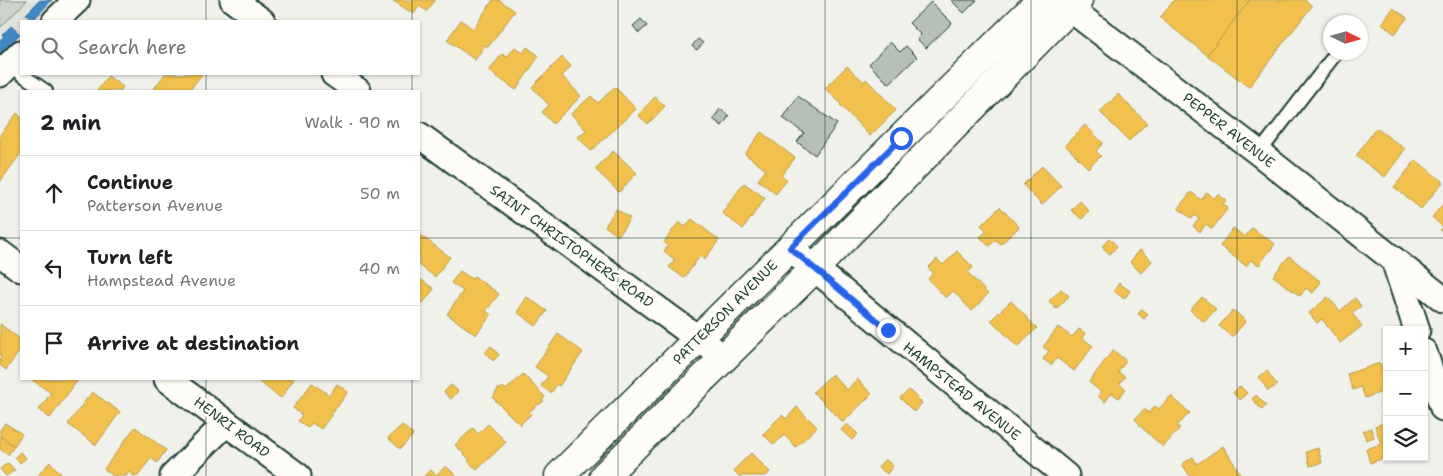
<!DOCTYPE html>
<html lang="en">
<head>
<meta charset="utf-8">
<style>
  body { margin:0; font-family:"Shantell Sans",sans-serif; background:#f6f6f6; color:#202124 }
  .controls { position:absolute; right:15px; bottom:15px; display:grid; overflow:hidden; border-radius:0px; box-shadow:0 1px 4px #0004 }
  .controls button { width:45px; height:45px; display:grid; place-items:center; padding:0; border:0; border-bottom:1px solid #e0e0e0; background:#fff; color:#202124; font:25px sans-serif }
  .compass { position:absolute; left:1323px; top:15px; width:45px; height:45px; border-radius:50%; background:#fff; box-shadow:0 1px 4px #0004; rotate:95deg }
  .stop { position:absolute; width:15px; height:15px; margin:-11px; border:4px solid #2563eb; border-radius:50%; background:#fff }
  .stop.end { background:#2563eb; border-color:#fff; box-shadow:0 1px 5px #0008 }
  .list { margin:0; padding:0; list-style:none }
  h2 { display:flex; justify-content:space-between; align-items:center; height:65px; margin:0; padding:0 20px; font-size:21px }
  h2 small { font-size:16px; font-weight:400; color:#757577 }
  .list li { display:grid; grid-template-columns:32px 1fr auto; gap:15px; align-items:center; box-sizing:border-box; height:75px; padding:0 20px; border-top:1px solid #e0e0e0 }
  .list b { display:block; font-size:19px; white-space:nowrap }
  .list p { margin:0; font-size:16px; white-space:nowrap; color:#757577 }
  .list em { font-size:16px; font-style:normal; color:#757577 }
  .icon { flex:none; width:28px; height:28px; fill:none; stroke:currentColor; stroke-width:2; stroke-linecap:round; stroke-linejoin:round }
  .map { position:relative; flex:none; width:1443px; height:476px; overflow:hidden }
  .search { position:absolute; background:#fff; box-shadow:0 1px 4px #0004; left:20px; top:20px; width:400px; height:55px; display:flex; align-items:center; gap:12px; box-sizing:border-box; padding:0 18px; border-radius:0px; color:#757577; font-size:19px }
  .panel { position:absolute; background:#fff; box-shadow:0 1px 4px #0004; left:20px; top:90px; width:400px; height:290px; border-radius:0px }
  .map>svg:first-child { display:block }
  .built { fill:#dfe2dc }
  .green { fill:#cdd3cd; stroke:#768880 }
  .homes { fill:#f2c14e; stroke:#b39946 }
  .schools { fill:#3f88c5; stroke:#35729a }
  .building { fill:#b6bfb8; stroke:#1f3d34 }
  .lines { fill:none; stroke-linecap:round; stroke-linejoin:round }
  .lane-casing { stroke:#1f3d34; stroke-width:16 }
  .street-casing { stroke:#1f3d34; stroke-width:29 }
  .primary-casing { stroke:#1f3d34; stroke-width:31 }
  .lane { stroke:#fdfcf7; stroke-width:12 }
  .street { stroke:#fdfcf7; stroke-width:25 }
  .primary { stroke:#fdfcf7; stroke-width:28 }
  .route { stroke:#2563eb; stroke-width:6 }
  .grid { fill:none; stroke:#1f3d34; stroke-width:1; stroke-opacity:0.55 }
  .labels { text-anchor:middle; stroke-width:5; stroke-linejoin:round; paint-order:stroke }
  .street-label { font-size:14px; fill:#1f3d34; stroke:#fdfcf7 }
</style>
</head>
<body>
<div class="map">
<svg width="1443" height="476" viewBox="0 0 1443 476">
  <rect width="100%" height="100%" fill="#f0f1eb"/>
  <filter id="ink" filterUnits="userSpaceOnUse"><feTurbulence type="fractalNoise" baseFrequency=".02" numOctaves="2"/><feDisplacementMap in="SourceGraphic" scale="10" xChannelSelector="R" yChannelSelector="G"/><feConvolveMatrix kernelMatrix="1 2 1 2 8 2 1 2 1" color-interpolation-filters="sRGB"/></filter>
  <g filter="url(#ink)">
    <!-- built -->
    <polygon class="built" points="0,0 61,0 39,21 21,21 21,39 0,60"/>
    <!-- green -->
    <polygon class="green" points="0,0 27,0 0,28"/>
    <!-- homes -->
    <g class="homes">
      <polygon points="392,0 435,0 427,11 419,6 414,14"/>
      <polygon points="493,0 499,0 515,11 488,47 485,45 475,60 447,40 461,20 473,29"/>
      <polygon points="1174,0 1250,0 1207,55 1160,18"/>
      <polygon points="1250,0 1305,0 1312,6 1249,87 1207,55"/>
      <polygon points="1393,8 1407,18 1395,34 1382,24"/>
      <polygon points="515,47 523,53 527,47 539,56 516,90 489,71 502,54 507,57"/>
      <polygon points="562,57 571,66 562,76 581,96 553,124 542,112 549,105 532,87"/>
      <polygon points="847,66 864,82 866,79 896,110 870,136 840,105 841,104 825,88"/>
      <polygon points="165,74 202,74 189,91 155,91 153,90"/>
      <polygon points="108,76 123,87 120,91 97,91"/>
      <polygon points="615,87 636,109 591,151 578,137 586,130 571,114 591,96 598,103"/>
      <polygon points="1118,94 1147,123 1129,141 1100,112"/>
      <polygon points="655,97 665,106 648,124 638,115"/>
      <polygon points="17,113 21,117 21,153 0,182 0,135"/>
      <polygon points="1085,125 1103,143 1096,151 1101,156 1088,168 1065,145"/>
      <polygon points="1376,128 1405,149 1385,177 1356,156"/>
      <polygon points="761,132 795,158 781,176 787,180 776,194 758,180 766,170 745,154"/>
      <polygon points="613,151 637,173 619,192 595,169"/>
      <polygon points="1416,160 1443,182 1421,209 1394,187"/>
      <polygon points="1042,166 1061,186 1042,205 1023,185"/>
      <polygon points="744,183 765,198 743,229 722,213"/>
      <polygon points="1191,192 1201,200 1207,192 1214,198 1218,194 1226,200 1223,204 1228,208 1212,229 1206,224 1200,232 1193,226 1199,219 1194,215 1192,219 1178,208"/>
      <polygon points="1080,201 1089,211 1082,219 1071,210"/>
      <polygon points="1443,204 1443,232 1440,230 1443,227 1432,217"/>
      <polygon points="1000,207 1019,227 1001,244 996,240 989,246 980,237 987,231 981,225"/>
      <polygon points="616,209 630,218 618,236 605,226"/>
      <polygon points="692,219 719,240 704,260 700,256 684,278 669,267 675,260 664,251 668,246 664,242 679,222 685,227"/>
      <polygon points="1233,228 1245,237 1252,228 1275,244 1259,265 1251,260 1246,266 1220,246"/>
      <polygon points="419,234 450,257 435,277 419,265"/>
      <polygon points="1109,238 1117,246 1110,254 1102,247"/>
      <polygon points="1140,250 1152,261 1141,273 1130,262"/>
      <polygon points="957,251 973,267 968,273 988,294 972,311 953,291 946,298 928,279 933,273 928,268 937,259 943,265"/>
      <polygon points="1289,256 1321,282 1313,293 1306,288 1300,296 1273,276"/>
      <polygon points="460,271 472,279 474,276 499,294 486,311 491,315 476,335 447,314 463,291 451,283"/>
      <polygon points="419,278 434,289 423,303 419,301"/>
      <polygon points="1119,283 1130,291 1124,299 1114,291"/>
      <polygon points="1061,289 1069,296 1056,309 1049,301"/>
      <polygon points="527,297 547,311 536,326 517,312"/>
      <polygon points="1202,297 1216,309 1204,322 1190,310"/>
      <polygon points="1328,297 1340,311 1355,298 1361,306 1352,313 1362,326 1340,343 1322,319 1317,323 1309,313"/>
      <polygon points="1011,301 1037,328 1018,347 991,320"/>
      <polygon points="1142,309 1148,314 1144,319 1138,314"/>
      <polygon points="1233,310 1246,321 1232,337 1219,326"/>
      <polygon points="0,324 21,340 21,349 6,370 0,365 0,359 1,357 0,356"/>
      <polygon points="1058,327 1072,337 1079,329 1085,333 1082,338 1093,346 1074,371 1057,358 1051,365 1043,359 1049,351 1043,347"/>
      <polygon points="558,334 583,352 559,386 557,384 551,393 541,386 548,376 535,367"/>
      <polygon points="491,346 499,355 493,361 485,353"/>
      <polygon points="1113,350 1126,361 1118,372 1125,377 1119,384 1126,389 1119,398 1112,393 1105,402 1098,396 1101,392 1089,382"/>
      <polygon points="1380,363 1387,380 1387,390 1365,398 1361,387 1353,390 1347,374"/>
      <polygon points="1267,371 1277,385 1268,391 1259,377"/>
      <polygon points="523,374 545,397 543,399 543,402 536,406 529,412 531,414 520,425 493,398 498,389 501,389 503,387 506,390"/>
      <polygon points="832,374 847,390 857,379 872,394 843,422 813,392"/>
      <polygon points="31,379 74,379 77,381 50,418 39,410 51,393"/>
      <polygon points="255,379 294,379 281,398"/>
      <polygon points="312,383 329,395 337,384 348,392 321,429 312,423 308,428 298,421 302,415 293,408"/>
      <polygon points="451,385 458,391 451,399 444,392"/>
      <polygon points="1240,386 1247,393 1240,400 1233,393"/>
      <polygon points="909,390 922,403 914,412 900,398"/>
      <polygon points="92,392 120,412 96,445 68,424"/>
      <polygon points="1256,395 1266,405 1262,410 1252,399"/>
      <polygon points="1171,396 1190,413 1177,426 1180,428 1163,447 1139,425 1140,424 1135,419 1144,409 1149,413 1155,406 1159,409"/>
      <polygon points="797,407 817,427 796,447 784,435 774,445 763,434 782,415 786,419"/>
      <polygon points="1387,422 1387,457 1370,463 1366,449 1381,444 1375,426"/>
      <polygon points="5,423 22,434 14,446 0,436 0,430"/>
      <polygon points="488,424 506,442 477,470 468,461 470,460 455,445 473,428 478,434"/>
      <polygon points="847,424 858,434 852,440 841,430"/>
      <polygon points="402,425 413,435 400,449 388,438"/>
      <polygon points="135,427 166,450 157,463 151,458 138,476 134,476 129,472 126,476 113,476 104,469"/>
      <polygon points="1371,428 1374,437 1366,440 1363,431"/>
      <polygon points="0,436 14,446 8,455 0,449"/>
      <polygon points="1223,446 1240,473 1235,476 1190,476 1182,464 1193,457 1197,464"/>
      <polygon points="1318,448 1322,463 1310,466 1306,452"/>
      <polygon points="20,452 26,458 20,463 15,457"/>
      <polygon points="751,453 770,472 766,476 739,476 733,471"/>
      <polygon points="885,459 893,466 887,474 878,467"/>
      <polygon points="50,462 63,476 42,476 39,474"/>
      <polygon points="8,463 15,470 6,476 0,469"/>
      <polygon points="446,466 456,476 424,476 431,470 436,475"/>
    </g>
    <!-- schools -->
    <g class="schools">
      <polygon points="40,0 52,0 33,20 26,14"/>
      <polygon points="11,26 20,34 0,55 0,40 4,36 2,35"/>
    </g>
    <!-- building -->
    <g class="building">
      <polygon points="951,0 977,0 964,13"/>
      <polygon points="931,2 952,23 926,48 917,39 921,35 909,23"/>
      <polygon points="641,19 647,26 639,33 633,26"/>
      <polygon points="698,39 703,43 697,50 692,46"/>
      <polygon points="890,42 900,52 906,46 917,57 889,84 869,64"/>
      <polygon points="798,96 837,124 815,155 797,142 804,133 783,118"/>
      <polygon points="720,109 729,116 722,126 713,119"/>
    </g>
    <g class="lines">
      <defs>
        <g id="lane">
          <polyline points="21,74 46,91"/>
          <polyline points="1259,153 1337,52"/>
        </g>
        <g id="street">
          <polyline points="233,0 262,21"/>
          <polyline points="1066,0 1069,8 1259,153 1443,299"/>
          <polyline points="55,21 77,0"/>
          <polyline points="0,74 21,53"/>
          <polyline points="334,74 358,91"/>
          <polyline points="419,135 725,358"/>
          <polyline points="790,248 1066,476"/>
          <polyline points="0,253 21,269"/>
          <polyline points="1394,260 1417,330"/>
          <polyline points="1424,352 1443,408"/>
          <polyline points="167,379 298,476"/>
          <polyline points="173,476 226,423"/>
        </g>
        <g id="primary">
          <polyline points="559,476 1041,0"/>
          <polyline points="604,476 814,269 1078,0"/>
        </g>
      </defs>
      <!-- lane casing -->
      <use href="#lane" class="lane-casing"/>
      <!-- street casing -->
      <use href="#street" class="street-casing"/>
      <!-- primary casing -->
      <use href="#primary" class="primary-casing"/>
      <!-- lane -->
      <use href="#lane" class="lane"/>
      <!-- street -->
      <use href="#street" class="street"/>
      <!-- primary -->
      <use href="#primary" class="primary"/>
    </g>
  </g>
  <g class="lines" filter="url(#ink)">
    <!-- route -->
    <polyline class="route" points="888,330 790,248 901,138"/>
  </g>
  <!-- grid -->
  <path class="grid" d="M 206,0 L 206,21M 412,0 L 412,21M 618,0 L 618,476M 825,0 L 825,476M 1031,0 L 1031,476M 1237,0 L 1237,476M 206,74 L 206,91M 412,74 L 412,91M 0,238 L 21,238M 419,238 L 1443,238M 206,379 L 206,476M 412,379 L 412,476"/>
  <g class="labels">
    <!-- street labels -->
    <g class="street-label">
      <text transform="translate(1229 130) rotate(38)" y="5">PEPPER AVENUE</text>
      <text transform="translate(572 246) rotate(36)" y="5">SAINT CHRISTOPHERS ROAD</text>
      <text transform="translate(725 312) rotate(-45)" y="5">PATTERSON AVENUE</text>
      <text transform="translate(962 391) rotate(39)" y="5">HAMPSTEAD AVENUE</text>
      <text transform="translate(232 427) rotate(37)" y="5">HENRI ROAD</text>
    </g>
  </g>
</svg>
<div class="controls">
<button>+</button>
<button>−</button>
<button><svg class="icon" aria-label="layers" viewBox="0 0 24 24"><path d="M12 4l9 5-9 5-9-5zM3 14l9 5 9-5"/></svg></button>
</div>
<svg class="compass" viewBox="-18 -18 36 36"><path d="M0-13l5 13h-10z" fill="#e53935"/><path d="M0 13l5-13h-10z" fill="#757577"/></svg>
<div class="stop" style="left:901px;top:138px"></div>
<div class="stop end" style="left:888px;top:330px"></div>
<div class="search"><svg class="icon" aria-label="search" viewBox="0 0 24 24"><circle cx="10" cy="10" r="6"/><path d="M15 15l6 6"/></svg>Search here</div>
<section class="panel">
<h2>2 min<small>Walk · 90 m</small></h2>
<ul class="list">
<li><svg class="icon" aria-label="ahead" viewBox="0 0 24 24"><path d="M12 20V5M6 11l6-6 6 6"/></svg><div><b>Continue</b><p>Patterson Avenue</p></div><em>50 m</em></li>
<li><svg class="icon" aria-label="left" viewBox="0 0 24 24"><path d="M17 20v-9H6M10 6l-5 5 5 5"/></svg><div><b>Turn left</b><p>Hampstead Avenue</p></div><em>40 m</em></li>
<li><svg class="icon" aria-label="arrive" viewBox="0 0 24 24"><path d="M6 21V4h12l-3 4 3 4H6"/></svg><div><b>Arrive at destination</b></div></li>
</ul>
</section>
</div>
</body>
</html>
